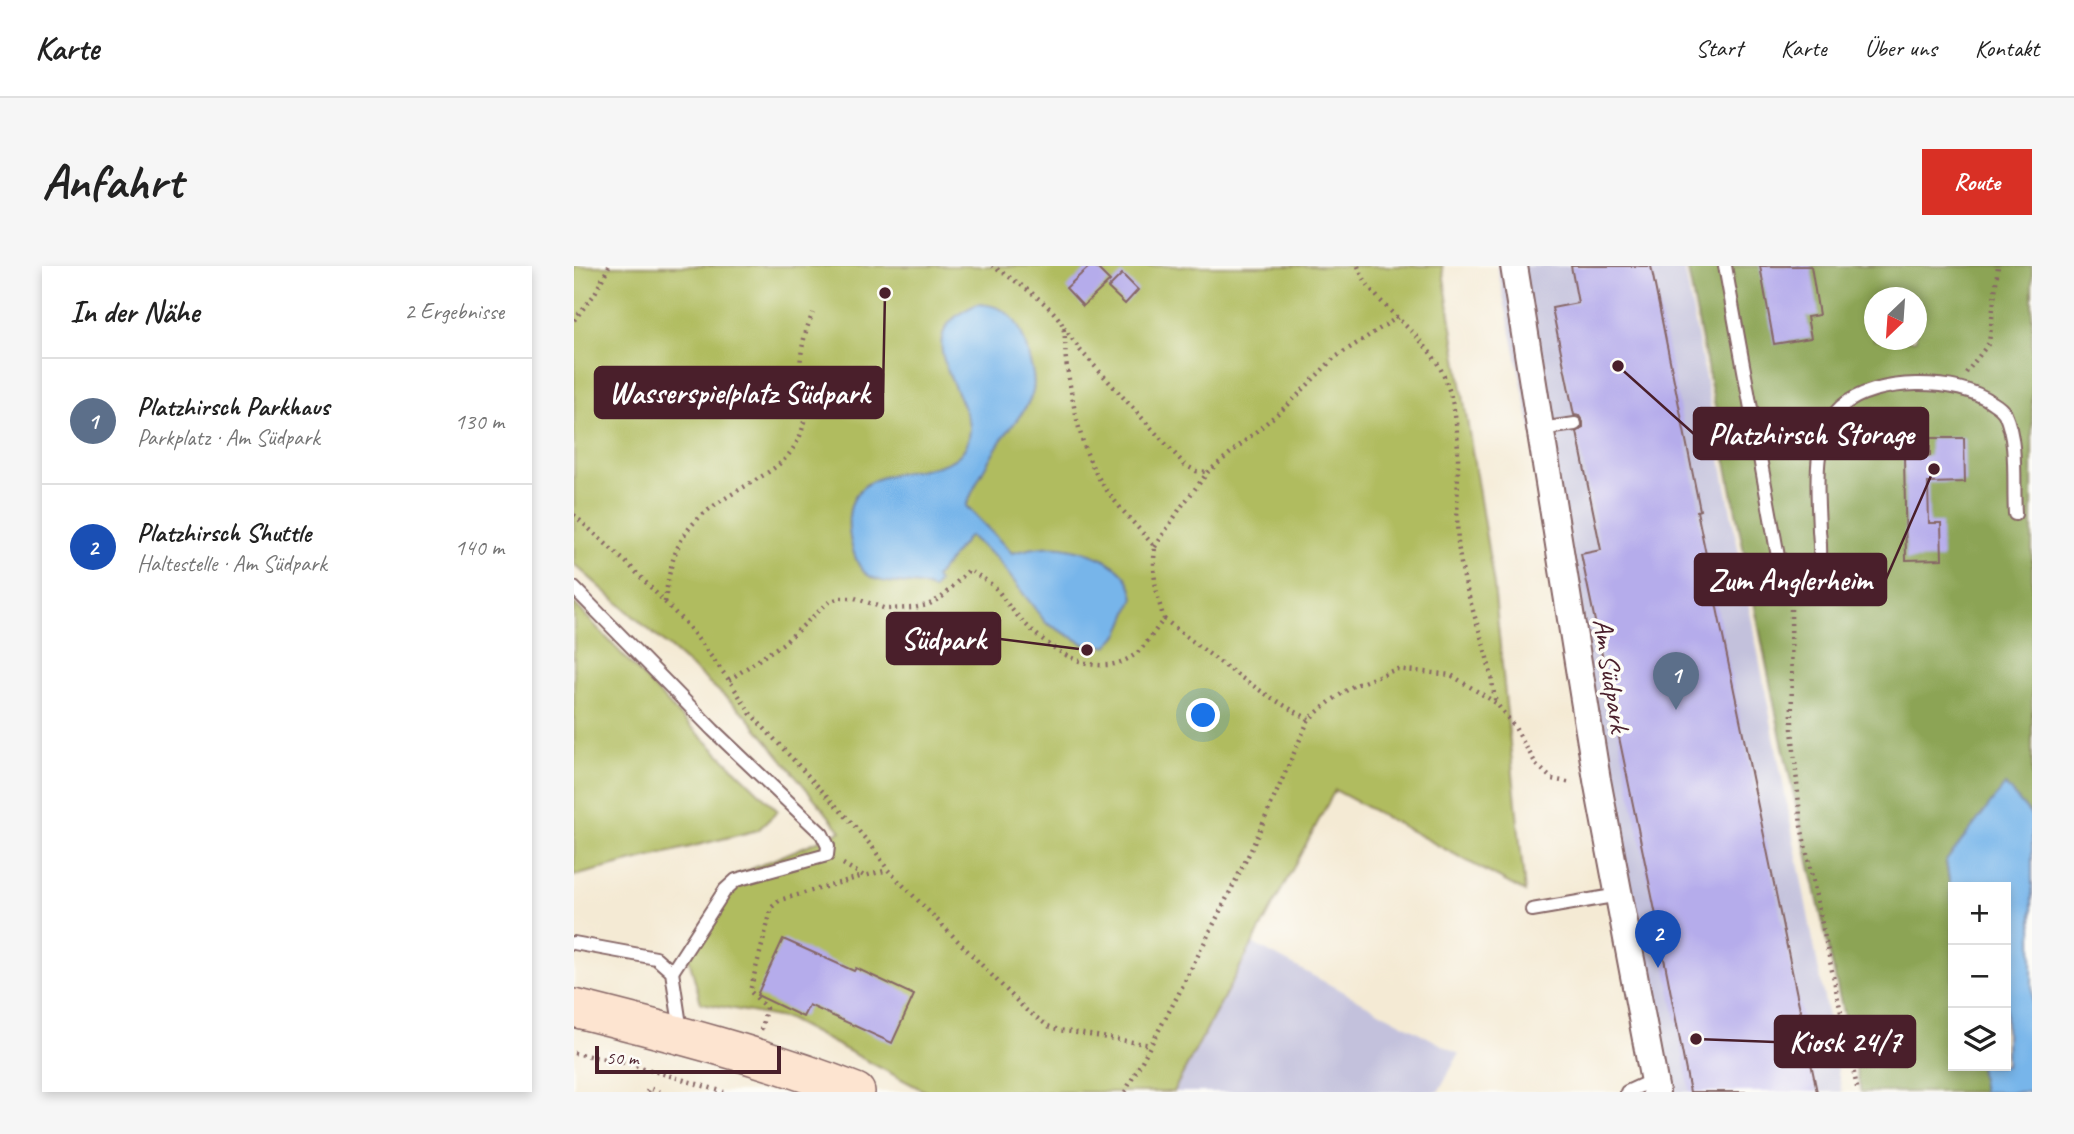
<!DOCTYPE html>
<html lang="de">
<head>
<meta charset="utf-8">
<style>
  body { margin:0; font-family:Caveat,sans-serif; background:#f6f6f6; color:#222 }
  .controls { position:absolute; right:21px; bottom:21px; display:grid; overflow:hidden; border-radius:0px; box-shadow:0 4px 10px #0003 }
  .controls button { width:63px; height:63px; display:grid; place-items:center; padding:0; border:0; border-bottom:2px solid #e0e0e0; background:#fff; color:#222; font:35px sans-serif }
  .compass { position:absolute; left:1290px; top:21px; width:63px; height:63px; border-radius:50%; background:#fff; box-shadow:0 4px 10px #0003; rotate:205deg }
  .scale { position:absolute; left:21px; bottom:18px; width:186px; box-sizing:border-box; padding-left:7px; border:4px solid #4a1f2b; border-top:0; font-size:19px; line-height:24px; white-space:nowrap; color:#4a1f2b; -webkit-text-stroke:5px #fdfcf7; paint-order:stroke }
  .you { position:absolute; left:630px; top:450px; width:24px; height:24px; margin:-18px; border:5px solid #fff; border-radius:50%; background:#1a73e8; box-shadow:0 0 0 10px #1a73e833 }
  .badge { display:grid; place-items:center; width:46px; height:46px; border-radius:50%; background:#d93025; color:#fff; font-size:23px; font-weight:700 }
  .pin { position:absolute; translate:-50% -58px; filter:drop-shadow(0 2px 4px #0008) }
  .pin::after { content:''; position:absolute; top:37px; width:24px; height:21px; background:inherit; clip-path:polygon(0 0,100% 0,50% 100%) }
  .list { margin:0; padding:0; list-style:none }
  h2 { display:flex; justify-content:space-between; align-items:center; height:91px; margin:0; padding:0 28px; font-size:30px }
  h2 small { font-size:23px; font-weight:400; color:#767676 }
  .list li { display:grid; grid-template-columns:46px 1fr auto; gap:21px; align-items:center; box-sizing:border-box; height:126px; padding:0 28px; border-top:2px solid #e0e0e0 }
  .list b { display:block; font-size:26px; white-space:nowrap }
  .list p { margin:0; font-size:23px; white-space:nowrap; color:#767676 }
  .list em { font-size:23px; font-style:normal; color:#767676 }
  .icon { flex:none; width:38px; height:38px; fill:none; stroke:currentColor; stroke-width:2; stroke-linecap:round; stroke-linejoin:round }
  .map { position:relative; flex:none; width:1458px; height:826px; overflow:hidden; border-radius:0px }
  header { display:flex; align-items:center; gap:42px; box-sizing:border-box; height:98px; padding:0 35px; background:#fff; border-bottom:2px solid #e0e0e0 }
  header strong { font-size:33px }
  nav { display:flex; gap:38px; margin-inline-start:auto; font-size:24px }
  .intro { display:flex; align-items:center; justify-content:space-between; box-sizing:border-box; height:168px; padding:0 42px }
  h1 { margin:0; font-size:49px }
  .button { padding:18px 32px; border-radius:0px; background:#d93025; color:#fff; font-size:24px; font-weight:700 }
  main { display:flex; gap:42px; padding:0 42px }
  aside { flex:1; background:#fff; border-radius:0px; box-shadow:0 4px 10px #0003 }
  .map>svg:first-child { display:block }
  .industrial { fill:#c3c1dc }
  .green { fill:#b0bc5e; stroke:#7d6e44; stroke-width:2 }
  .forest { fill:#8ca455; stroke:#6b6240; stroke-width:2; fill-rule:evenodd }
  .water { fill:#77b5ea; stroke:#606a8a; stroke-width:2 }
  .building { fill:#b5aceb }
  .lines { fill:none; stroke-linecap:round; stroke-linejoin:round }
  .service-casing { stroke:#866666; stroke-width:16 }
  .minor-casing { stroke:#866666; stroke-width:30 }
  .secondary-casing { stroke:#866666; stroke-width:40 }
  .path { stroke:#866666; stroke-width:4.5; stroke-dasharray:2 5; stroke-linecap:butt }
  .service { stroke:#fff; stroke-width:12 }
  .minor { stroke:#fff; stroke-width:26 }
  .secondary { stroke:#fde4d0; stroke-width:37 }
  .labels { text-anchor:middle; stroke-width:7; stroke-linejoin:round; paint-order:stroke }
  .street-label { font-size:28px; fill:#4a1f2b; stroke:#fdfcf7 }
  .leader { fill:none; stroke:#4a1f2b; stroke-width:2.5 }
  .callout-dot { fill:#4a1f2b; stroke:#fdfcf7; stroke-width:2.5 }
  .callout { fill:#4a1f2b; stroke:#4a1f2b; stroke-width:2.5 }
  .callout-label { font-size:30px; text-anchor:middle; font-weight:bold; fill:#fff }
</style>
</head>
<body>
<header>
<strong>Karte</strong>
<nav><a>Start</a><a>Karte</a><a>Über uns</a><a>Kontakt</a></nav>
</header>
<div class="intro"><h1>Anfahrt</h1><a class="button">Route</a></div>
<main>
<aside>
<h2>In der Nähe<small>2 Ergebnisse</small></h2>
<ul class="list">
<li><span class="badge" style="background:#5c6f8a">1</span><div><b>Platzhirsch Parkhaus</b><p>Parkplatz · Am Südpark</p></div><em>130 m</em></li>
<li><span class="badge" style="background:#1a4fb4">2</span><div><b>Platzhirsch Shuttle</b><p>Haltestelle · Am Südpark</p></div><em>140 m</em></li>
</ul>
</aside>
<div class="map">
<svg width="1458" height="826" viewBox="0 0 1458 826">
  <rect width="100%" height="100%" fill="#fdfcf7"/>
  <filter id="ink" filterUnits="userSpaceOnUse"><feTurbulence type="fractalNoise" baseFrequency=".0143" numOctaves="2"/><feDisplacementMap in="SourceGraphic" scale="14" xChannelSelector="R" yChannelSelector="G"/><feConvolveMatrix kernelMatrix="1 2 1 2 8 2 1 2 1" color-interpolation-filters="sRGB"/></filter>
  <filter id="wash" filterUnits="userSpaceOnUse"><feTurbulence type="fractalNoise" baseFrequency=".00686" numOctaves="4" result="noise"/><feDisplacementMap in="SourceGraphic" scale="28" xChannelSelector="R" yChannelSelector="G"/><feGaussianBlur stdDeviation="1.57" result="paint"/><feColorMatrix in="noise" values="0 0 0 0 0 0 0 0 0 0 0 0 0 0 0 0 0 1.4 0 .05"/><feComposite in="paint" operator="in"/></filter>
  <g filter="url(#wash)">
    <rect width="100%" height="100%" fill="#f4ead4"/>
    <!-- industrial -->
    <g class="industrial">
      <polygon points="923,0 1110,0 1268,826 1096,826"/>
      <polygon points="678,677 885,788 864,826 599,826"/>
    </g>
    <!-- green -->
    <g class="green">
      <polygon points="0,0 868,0 920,320 951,626 761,524 599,826 352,826 214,753 127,737 114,689 161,610 267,565 172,449 0,298"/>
      <polygon points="0,337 104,448 204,545 184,564 0,610"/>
    </g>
    <!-- forest -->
    <path class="forest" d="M 1113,0 L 1458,0 L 1458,550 L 1431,520 L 1372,596 L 1379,638 L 1379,800 L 1405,800 L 1409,826 L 1287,826 L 1207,472 ZM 1300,32 L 1342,32 L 1342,74 L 1300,74 Z"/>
    <!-- water -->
    <g class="water">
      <path d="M 404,38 C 441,39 449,65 456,96 C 459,106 462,118 458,128 C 452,145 438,159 428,173 C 414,194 402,217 392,240 L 438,287 C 454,283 471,279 488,281 C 510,284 544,295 555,316 C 558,321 559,328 560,332 L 545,368 L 533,380 L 514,380 L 472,357 L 422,292 L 395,270 L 361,312 L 364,316 L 359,324 C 340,312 308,324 289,305 C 281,296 276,276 275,265 C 267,173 393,234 396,163 C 397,155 391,146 388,138 C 370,95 346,62 404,38 Z"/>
      <polygon points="1431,519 1458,550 1458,826 1409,826 1405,800 1432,800 1432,621 1379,621 1379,638 1372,595"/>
    </g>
    <g id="blocks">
      <!-- building -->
      <g class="building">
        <polygon points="516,0 521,0 536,15 509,40 492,22"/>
        <polygon points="997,0 1077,0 1126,244 1123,245 1243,826 1116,826 1088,682 1095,677 1095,671 1091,665 1085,664 1007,288 1027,284 1003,166 1009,162 1009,156 1005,150 1000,149 978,42 1004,37"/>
        <polygon points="1186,0 1237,0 1245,49 1233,51 1237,72 1200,78"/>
        <polygon points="548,8 564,24 551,38 534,22"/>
        <polygon points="1356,172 1390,172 1391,216 1354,217 1355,257 1367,257 1368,293 1332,294 1330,190 1356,190"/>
        <polygon points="209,673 280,705 282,702 340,729 318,777 235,739 229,751 183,729"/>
      </g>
    </g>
  </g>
  <g filter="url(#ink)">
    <use href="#blocks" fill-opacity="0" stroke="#866666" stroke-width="2"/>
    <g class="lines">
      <defs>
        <g id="service">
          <path d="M 1151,0 L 1207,307 L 1218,326 C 1224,322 1235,317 1239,311 C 1249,297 1246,279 1245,264 C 1244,226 1236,170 1267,141 C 1300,111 1385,111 1419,137 C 1424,140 1428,143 1431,148 C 1444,177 1439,217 1441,248"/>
          <polyline points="966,163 1001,158"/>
          <polyline points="0,322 139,464 248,568 254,580 253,589 162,614 151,624 98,706"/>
          <polyline points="958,644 1045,629"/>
          <polyline points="0,677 82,692 98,706 107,765"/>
          <polyline points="1055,679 1087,673"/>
          <polyline points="1053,826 1079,814"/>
        </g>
        <polyline id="minor" points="940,0 1023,514 1082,826"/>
        <path id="secondary" d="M 0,742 C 96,766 190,790 282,826"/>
      </defs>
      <!-- service casing -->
      <use href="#service" class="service-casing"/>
      <!-- minor casing -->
      <use href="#minor" class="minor-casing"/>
      <!-- secondary casing -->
      <use href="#secondary" class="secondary-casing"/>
      <!-- path -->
      <g class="path">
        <path d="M 784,0 C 799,41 850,65 869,108 C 893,162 880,220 884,276 C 888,320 905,358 915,400 C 918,412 919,425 922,437"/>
        <polyline points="0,54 20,29 35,0"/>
        <polyline points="490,61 506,84 611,199 622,205 633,206"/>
        <polyline points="1392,107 1415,77 1424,0"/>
        <polyline points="0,249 55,299 114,360 155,414 176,447 277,556 300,583 314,604"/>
        <polyline points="581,281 607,241 634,206 715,138 760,92 824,51"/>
        <path d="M 91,336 C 99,263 120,250 180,215 C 198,204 213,195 223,176 C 238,149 225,134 226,109 C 226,86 230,67 239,47"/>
        <polyline points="1217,343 1218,463 1227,560 1284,826"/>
        <path d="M 590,353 C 636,389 682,426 735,453"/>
        <path d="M 155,414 L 211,376 L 256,335 L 267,332 L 281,332 L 312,343 L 339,342 L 354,339 L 368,331 L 395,304 C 403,309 411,313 418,319 C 425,324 429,333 435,340 C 463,374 518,422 563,387 C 573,378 581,364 590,353 C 582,328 578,307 581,281 C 557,253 527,225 514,190 C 504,166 497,127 493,101 C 490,88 493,70 488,58 C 479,39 436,11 418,0"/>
        <polyline points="269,598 290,610 314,604 452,744 474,760 485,764 577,779"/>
        <polyline points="187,764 192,742 176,725 198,641 206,634 289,610"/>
        <polyline points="0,787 56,798 150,826"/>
        <polyline points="73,826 75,822 86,826"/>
        <polyline points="551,826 603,731 677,584 735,453 757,435 779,420 823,403 877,409 922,437 940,460 962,498 978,513 998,517"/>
      </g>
      <!-- service -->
      <use href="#service" class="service"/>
      <!-- minor -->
      <use href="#minor" class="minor"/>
      <!-- secondary -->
      <use href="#secondary" class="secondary"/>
    </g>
  </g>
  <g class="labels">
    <!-- street labels -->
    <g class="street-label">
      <text transform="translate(1038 409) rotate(81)" y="10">Am Südpark</text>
    </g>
  </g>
  <!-- callouts -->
  <path class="leader" d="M311 27L309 127M1044 100L1120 168M1360 203L1312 313M513 384L426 373M1122 773L1201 776"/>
  <g class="callout-dot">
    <circle cx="311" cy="27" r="7"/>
    <circle cx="1044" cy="100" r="7"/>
    <circle cx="1360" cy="203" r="7"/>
    <circle cx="513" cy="384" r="7"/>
    <circle cx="1122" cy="773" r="7"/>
  </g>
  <g class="callout">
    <rect x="21" y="101" width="288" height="51" rx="7"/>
    <rect x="1120" y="142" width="234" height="51" rx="7"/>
    <rect x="1121" y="288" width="191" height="51" rx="7"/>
    <rect x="313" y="347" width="113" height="51" rx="7"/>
    <rect x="1201" y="750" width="140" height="51" rx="7"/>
  </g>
  <g class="callout-label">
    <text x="165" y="137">Wasserspielplatz Südpark</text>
    <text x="1237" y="178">Platzhirsch Storage</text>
    <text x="1216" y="324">Zum Anglerheim</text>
    <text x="369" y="383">Südpark</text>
    <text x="1271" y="786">Kiosk 24/7</text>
  </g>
</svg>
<div class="controls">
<button>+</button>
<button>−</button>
<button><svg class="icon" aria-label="layers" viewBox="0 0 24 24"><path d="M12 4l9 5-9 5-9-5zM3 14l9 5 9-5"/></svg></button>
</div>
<svg class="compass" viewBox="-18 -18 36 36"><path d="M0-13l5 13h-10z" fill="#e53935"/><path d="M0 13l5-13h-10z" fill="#767676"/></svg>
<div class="scale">50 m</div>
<div class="you"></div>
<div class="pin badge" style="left:1102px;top:444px;background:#5c6f8a">1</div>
<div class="pin badge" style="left:1084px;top:702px;background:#1a4fb4">2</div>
</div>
</main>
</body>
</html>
